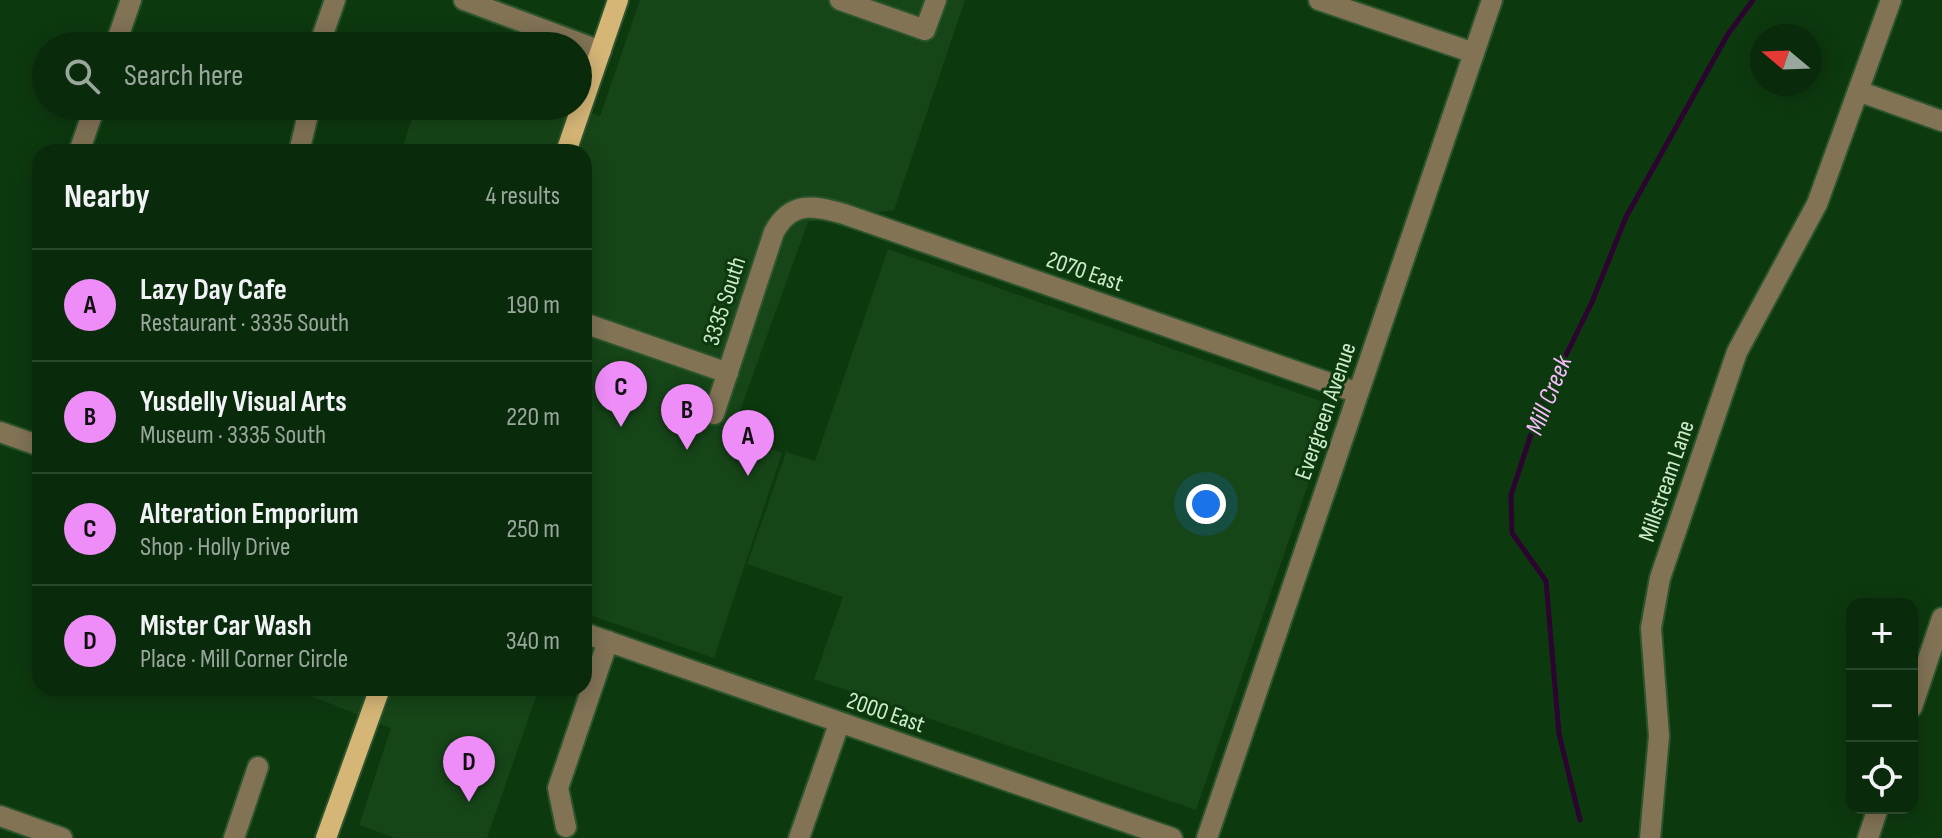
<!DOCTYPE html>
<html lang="en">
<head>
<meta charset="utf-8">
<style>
  body { margin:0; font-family:"Sofia Sans Condensed",sans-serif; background:#183719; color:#f1f3f6 }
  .controls { position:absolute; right:24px; bottom:24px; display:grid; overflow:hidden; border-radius:16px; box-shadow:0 4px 20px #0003 }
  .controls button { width:72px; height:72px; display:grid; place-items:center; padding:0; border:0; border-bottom:2px solid #2a472c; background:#0a2b0b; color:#f1f3f6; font:40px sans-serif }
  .compass { position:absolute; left:1750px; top:24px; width:72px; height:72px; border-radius:50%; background:#0a2b0b; box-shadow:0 4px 20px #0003; rotate:289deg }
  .you { position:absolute; left:1206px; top:504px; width:28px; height:28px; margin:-20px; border:6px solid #fff; border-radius:50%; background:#1a73e8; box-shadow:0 0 0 12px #1a73e833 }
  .badge { display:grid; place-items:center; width:52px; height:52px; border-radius:50%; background:#ee8cf8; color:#111; font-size:26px; font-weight:700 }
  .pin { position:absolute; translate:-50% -66px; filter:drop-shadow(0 2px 4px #0008) }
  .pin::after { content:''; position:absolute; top:42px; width:28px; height:24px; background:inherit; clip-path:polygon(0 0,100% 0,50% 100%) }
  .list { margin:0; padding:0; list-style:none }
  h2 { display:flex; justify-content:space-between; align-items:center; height:104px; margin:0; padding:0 32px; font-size:34px }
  h2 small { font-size:26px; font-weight:400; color:#99a79d }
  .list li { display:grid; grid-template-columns:52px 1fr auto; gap:24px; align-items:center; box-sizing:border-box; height:112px; padding:0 32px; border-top:2px solid #2a472c }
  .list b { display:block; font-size:30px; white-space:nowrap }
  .list p { margin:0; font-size:26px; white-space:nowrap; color:#99a79d }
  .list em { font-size:26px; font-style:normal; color:#99a79d }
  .icon { flex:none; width:44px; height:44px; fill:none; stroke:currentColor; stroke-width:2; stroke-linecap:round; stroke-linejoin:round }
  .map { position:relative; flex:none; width:1942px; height:838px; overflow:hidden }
  .search { position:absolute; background:#0a2b0b; box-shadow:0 4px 20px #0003; left:32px; top:32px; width:560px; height:88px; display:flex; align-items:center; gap:20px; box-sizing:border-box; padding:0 28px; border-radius:44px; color:#99a79d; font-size:30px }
  .panel { position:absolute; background:#0a2b0b; box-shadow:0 4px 20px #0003; left:32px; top:144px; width:560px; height:552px; border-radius:24px }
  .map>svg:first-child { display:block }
  .built { fill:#164518 }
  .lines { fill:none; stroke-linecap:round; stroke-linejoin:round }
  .stream { stroke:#2b042f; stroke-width:5 }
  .minor-casing { stroke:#2c552d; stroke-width:24 }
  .major-casing { stroke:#2c552d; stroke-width:24 }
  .minor { stroke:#827355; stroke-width:20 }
  .major { stroke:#d6b677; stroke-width:20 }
  .labels { text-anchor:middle; stroke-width:6; stroke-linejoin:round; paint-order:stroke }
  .street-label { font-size:24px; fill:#cdebcb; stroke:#0d390f }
  .water-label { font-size:26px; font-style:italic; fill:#f8bcfd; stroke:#0d390f }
</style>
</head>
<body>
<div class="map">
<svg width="1942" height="838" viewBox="0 0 1942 838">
  <rect width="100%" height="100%" fill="#0d390f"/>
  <!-- built -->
  <g class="built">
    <polygon points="640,0 965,0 894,210 808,222 732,433 782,453 714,658 584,613 584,152 401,152 416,106 568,106 600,116"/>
    <polygon points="888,249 1335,406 1196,810 814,679 843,597 747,564 786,452 815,461"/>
    <polygon points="291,688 539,688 487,838 395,838 359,825 391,728"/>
  </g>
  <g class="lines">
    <!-- stream -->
    <polyline class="stream" points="1580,820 1559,734 1546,581 1512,533 1511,495 1539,410 1592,302 1626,217 1728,34 1753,0"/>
    <defs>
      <g id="minor">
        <polyline points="464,0 601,51"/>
        <polyline points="840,0 925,30 936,0"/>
        <polyline points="1319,0 1474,53"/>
        <polyline points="115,46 131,0"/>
        <polyline points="319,46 335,0"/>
        <polyline points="1858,91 1942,121"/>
        <polyline points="79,152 95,106"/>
        <polyline points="299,152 310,106"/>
        <polyline points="584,323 728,373"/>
        <path d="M 714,414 L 774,232 C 791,201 813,205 844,214 L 1358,393"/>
        <polyline points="0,432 40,446"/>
        <polyline points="584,633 1172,838"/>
        <polyline points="1912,707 1942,618"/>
        <polyline points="0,816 62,838"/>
        <polyline points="566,827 558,788 608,641"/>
        <polyline points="234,838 258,767"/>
        <polyline points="799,838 839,724"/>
        <polyline points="1207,838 1492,0"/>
        <polyline points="1650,838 1659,736 1651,628 1660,578 1737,352 1817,204 1891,0"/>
        <polyline points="1868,838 1878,808"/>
      </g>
      <g id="major">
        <polyline points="566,152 618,0"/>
        <polyline points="326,838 380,688"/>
      </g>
    </defs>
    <!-- minor casing -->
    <use href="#minor" class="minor-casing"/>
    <!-- major casing -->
    <use href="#major" class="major-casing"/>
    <!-- minor -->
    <use href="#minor" class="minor"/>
    <!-- major -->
    <use href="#major" class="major"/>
  </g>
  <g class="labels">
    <!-- street labels -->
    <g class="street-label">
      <text transform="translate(1085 271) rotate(19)" y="8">2070 East</text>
      <text transform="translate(724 301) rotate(-72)" y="8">3335 South</text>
      <text transform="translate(1325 411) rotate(-71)" y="8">Evergreen Avenue</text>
      <text transform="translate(1666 481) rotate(-71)" y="8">Millstream Lane</text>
      <text transform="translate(886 712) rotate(19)" y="8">2000 East</text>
    </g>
    <!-- water labels -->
    <g class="water-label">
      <text transform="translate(1548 395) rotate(-68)" y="9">Mill Creek</text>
    </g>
  </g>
</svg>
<div class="controls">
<button>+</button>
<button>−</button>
<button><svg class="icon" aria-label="locate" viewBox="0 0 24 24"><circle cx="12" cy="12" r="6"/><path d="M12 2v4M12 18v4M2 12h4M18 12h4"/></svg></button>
</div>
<svg class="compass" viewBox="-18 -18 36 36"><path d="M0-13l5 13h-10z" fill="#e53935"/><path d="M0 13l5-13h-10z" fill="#99a79d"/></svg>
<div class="you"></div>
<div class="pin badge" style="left:748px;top:476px">A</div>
<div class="pin badge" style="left:687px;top:450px">B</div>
<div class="pin badge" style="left:621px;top:427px">C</div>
<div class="pin badge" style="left:469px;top:802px">D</div>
<div class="search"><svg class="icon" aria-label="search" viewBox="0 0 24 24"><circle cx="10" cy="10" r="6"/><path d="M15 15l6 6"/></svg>Search here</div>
<section class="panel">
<h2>Nearby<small>4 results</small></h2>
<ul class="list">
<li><span class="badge">A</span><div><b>Lazy Day Cafe</b><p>Restaurant · 3335 South</p></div><em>190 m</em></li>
<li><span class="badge">B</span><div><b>Yusdelly Visual Arts</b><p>Museum · 3335 South</p></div><em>220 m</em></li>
<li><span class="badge">C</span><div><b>Alteration Emporium</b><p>Shop · Holly Drive</p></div><em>250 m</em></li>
<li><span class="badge">D</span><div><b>Mister Car Wash</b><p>Place · Mill Corner Circle</p></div><em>340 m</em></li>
</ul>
</section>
</div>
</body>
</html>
